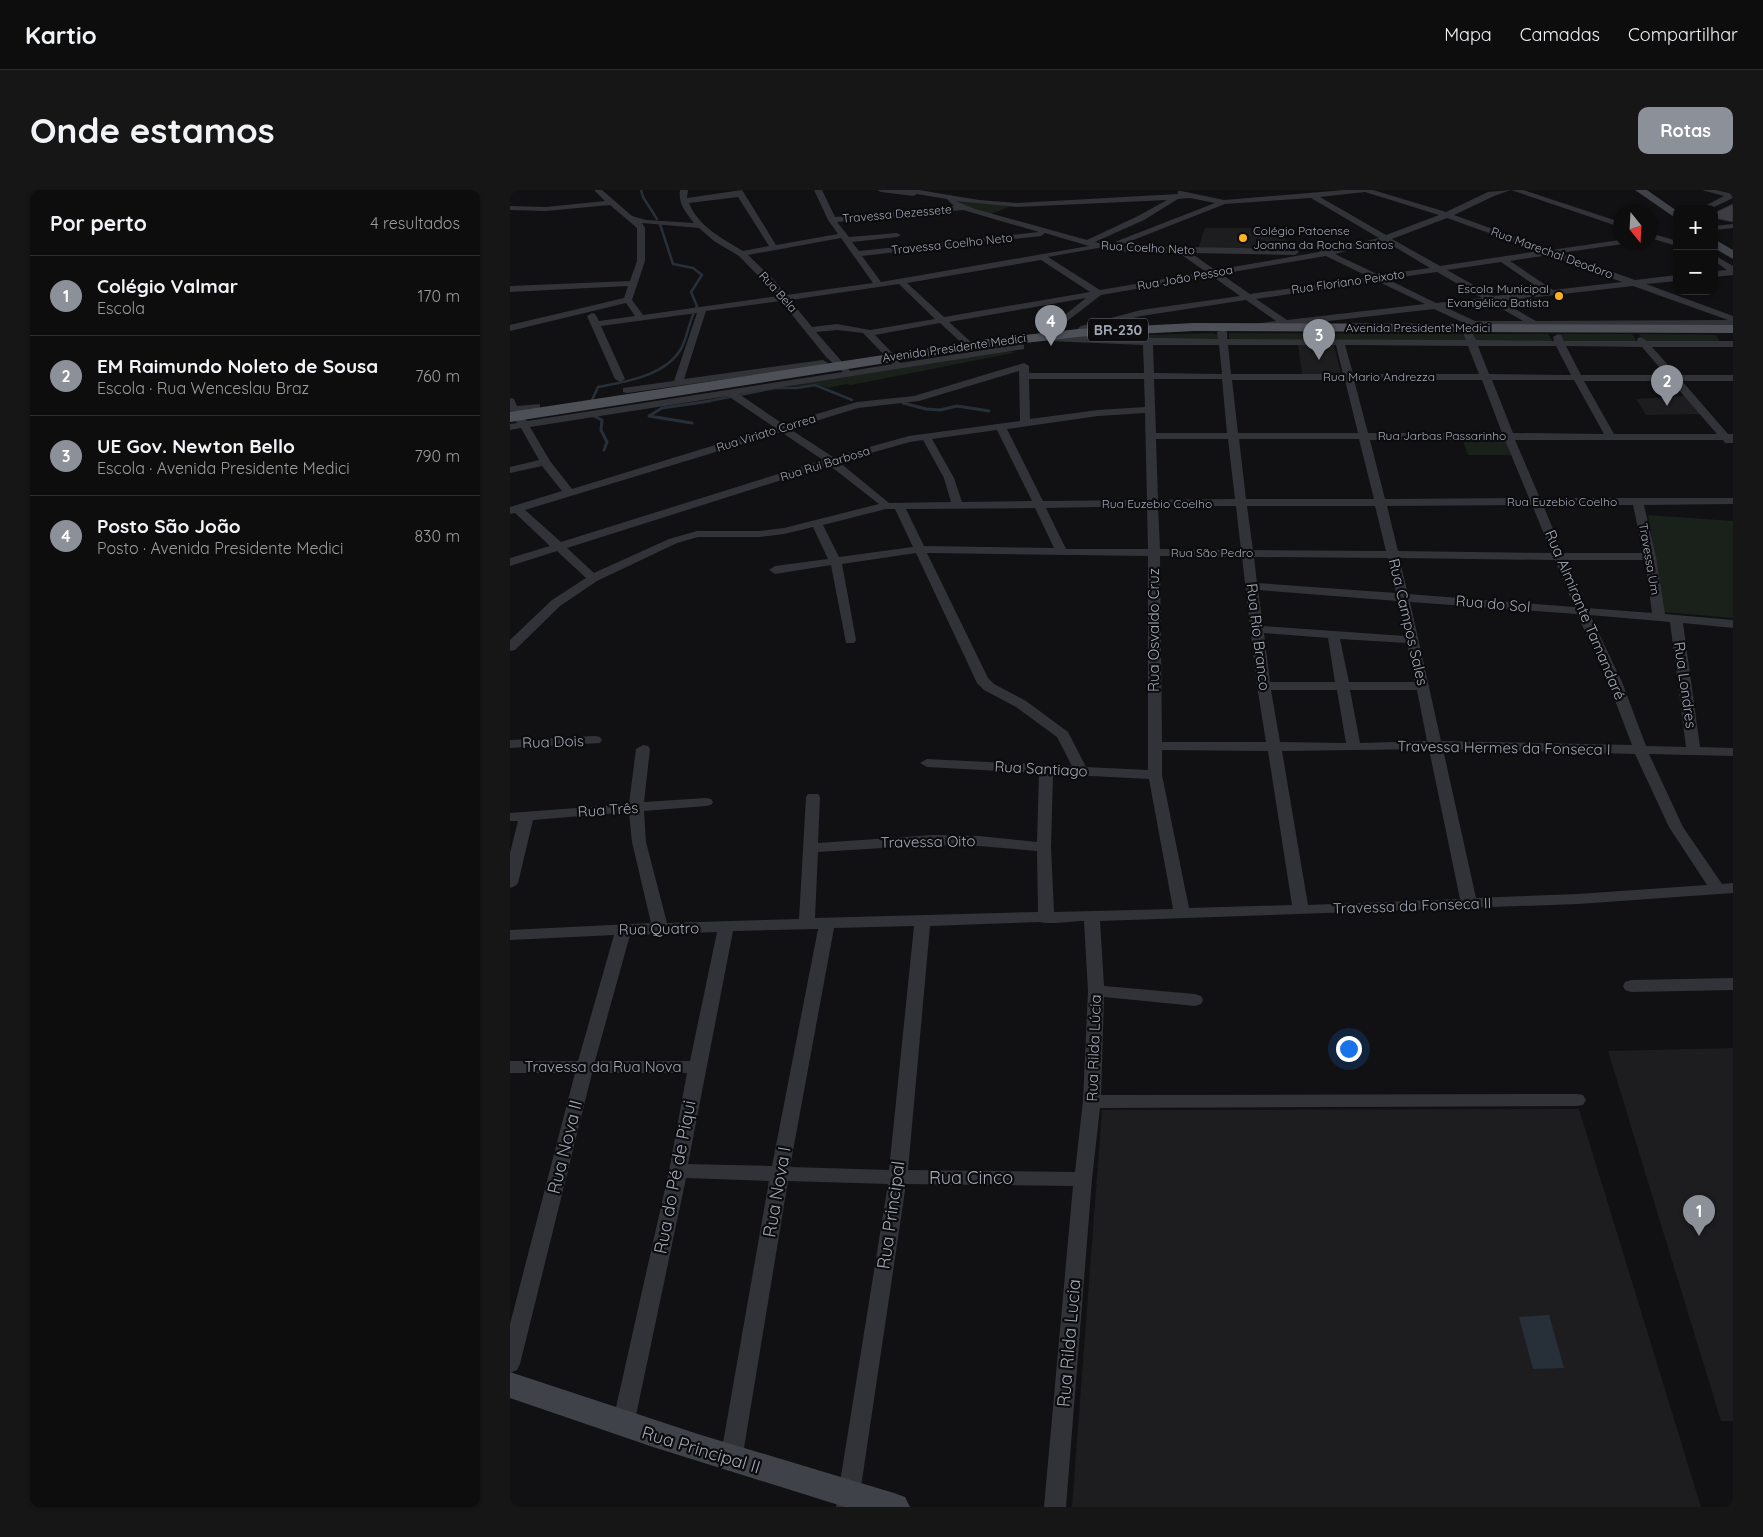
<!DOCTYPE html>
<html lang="pt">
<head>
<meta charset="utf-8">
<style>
  body { margin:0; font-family:Quicksand,sans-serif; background:#161617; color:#f1f3f6 }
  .controls { position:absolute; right:15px; top:15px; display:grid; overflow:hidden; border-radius:10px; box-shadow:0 1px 4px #0004 }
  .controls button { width:45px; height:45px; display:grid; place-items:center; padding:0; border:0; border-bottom:1px solid #2d2d2e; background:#0d0d0e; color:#f1f3f6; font:25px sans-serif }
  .compass { position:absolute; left:1103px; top:15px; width:45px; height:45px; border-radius:50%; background:#0d0d0e; box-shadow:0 1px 4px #0004; rotate:162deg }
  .you { position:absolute; left:838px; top:858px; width:18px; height:18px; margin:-12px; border:4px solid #fff; border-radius:50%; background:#1a73e8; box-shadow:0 0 0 8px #1a73e833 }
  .badge { display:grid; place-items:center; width:32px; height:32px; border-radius:50%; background:#8c9099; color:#fff; font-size:16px; font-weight:700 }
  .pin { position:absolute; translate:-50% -41px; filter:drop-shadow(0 1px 2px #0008) }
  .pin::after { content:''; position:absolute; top:26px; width:18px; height:15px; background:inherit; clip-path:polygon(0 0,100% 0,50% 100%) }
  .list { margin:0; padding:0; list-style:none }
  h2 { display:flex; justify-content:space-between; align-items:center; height:65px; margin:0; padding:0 20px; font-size:21px }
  h2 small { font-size:16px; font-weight:400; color:#9a9c9e }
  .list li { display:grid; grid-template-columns:32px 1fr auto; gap:15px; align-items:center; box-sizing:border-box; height:80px; padding:0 20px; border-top:1px solid #2d2d2e }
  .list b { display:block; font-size:19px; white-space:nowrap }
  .list p { margin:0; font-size:16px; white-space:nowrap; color:#9a9c9e }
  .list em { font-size:16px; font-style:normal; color:#9a9c9e }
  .map { position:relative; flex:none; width:1223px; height:1317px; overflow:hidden; border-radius:10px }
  header { display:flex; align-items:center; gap:30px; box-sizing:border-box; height:70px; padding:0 25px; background:#0d0d0e; border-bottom:1px solid #2d2d2e }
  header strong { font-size:24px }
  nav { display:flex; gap:28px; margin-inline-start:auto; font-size:18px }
  .intro { display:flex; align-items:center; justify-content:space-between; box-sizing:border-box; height:120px; padding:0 30px }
  h1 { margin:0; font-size:35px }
  .button { padding:12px 22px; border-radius:10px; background:#8c9099; color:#fff; font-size:18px; font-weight:700 }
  main { display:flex; gap:30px; padding:0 30px }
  aside { flex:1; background:#0d0d0e; border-radius:10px; box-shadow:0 1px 4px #0004 }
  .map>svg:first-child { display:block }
  .built { fill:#1d1d20 }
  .green { fill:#19211a }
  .water { fill:#273038 }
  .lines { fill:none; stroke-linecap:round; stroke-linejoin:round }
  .stream-far1 { stroke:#273038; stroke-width:2.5 }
  .stream { stroke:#273038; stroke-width:3 }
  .building { fill:#3d3e43; stroke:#2b2b2f }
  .street { fill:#323339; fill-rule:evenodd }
  .secondary { fill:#404249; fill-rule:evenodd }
  .primary { fill:#4e5058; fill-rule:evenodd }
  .poi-dot { fill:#ffb21e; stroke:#0c0c0e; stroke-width:2 }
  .labels { text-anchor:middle; stroke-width:4.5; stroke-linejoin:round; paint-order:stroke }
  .far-street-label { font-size:12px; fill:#a1a7b5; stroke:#0c0c0e }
  .far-poi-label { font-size:12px; fill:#a1a7b5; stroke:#0c0c0e; text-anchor:start }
  .shield { fill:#0c0c0e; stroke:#747883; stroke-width:1 }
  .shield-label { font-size:14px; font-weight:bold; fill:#a1a7b5 }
  .street-label { font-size:15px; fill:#a1a7b5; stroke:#0c0c0e }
  .near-street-label { font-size:18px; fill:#a1a7b5; stroke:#0c0c0e }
</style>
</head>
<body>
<header>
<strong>Kartio</strong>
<nav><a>Mapa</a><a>Camadas</a><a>Compartilhar</a></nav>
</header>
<div class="intro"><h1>Onde estamos</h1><a class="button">Rotas</a></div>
<main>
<aside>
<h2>Por perto<small>4 resultados</small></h2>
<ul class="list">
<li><span class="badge">1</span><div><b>Colégio Valmar</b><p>Escola</p></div><em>170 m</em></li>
<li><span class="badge">2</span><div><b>EM Raimundo Noleto de Sousa</b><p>Escola · Rua Wenceslau Braz</p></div><em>760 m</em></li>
<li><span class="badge">3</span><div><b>UE Gov. Newton Bello</b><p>Escola · Avenida Presidente Medici</p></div><em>790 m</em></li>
<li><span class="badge">4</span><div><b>Posto São João</b><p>Posto · Avenida Presidente Medici</p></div><em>830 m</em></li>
</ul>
</aside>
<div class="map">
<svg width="1223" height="1317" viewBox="0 0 1223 1317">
  <rect width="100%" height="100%" fill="#111113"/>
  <!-- built -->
  <g class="built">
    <polygon points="695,38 773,38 778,60 688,59"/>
    <polygon points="788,155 824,155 831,184 792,184"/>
    <polygon points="1174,206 1190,224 1136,225 1126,209"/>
    <polygon points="1223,858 1223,1231 1211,1231 1098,861"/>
    <polygon points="1069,919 1191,1317 562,1317 592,920"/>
  </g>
  <!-- green -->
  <g class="green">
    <polygon points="445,10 501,16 481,24 467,21"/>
    <polygon points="703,143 708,145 709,151 607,151 604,146"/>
    <polygon points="719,143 955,144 958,153 719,151"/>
    <polygon points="962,144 1038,144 1043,152 965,152"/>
    <polygon points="1050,144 1122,144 1127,152 1053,152"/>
    <polygon points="1129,144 1206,145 1210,152 1136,152"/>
    <polygon points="501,161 503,163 341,195 336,194 319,198 305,194 288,197 278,196"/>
    <polygon points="952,249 997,249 1003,265 958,265"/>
    <polygon points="1138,325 1223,331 1223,428 1154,422"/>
  </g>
  <!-- water -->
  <polygon class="water" points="1039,1125 1054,1178 1023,1179 1009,1127"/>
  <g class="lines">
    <!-- stream-far1 -->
    <g class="stream-far1">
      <polyline points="131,0 133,7 147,29"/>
      <path d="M 82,210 L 88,197 C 115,192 155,186 171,159 C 178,146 179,130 187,116 L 181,102 L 192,85 L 183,78 L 163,74 L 150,34"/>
      <polyline points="194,212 265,198 287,198 305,195 342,210"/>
    </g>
    <!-- stream -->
    <g class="stream">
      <polyline points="393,213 416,219 430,220 447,216 479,221"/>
      <polyline points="84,226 92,230 91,240 97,252 94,260"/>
      <polyline points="182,233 139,226 152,218 200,211"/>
    </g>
  </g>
  <!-- building -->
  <polygon class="building" points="1223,14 1223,32 1204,28 1204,23"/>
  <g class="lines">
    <!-- street -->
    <g class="street">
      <path d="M 84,0 L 92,0 L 122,26 L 136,30 L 184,33 C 176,23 168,14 170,0 L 178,0 L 177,8 L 232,0 L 266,55 L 328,44 L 318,30 L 304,0 L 312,0 L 325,27 L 444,16 L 437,9 L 407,4 L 403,6 L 371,2 L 367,0 L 409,0 L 469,10 L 507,13 L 668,4 L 668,1 L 671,1 L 714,10 L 834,0 L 863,0 L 936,22 L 978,2 L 1001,0 L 984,6 L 944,25 L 1041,60 L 1110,50 L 1113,54 L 1050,63 L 1125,90 L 1167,85 L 1167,91 L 1136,94 L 1223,126 L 1223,136 L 1034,136 L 1030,140 L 1023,137 L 975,137 L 974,140 L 971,141 L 924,119 L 748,139 L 745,138 L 745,134 L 766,131 L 736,110 L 631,126 L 577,140 L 571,145 L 565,145 L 563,143 L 571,136 L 631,120 L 730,106 L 702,86 L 591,105 L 534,149 L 529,146 L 531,144 L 576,108 L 439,132 L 463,154 L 463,158 L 457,158 L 430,133 L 365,145 L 389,170 L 390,173 L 511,154 L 514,155 L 514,159 L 229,204 L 273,234 L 347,212 L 404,206 L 514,173 L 519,176 L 519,183 L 634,183 L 633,155 L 539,151 L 537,149 L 542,146 L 708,149 L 707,142 L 712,139 L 717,142 L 717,149 L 956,150 L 953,143 L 958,140 L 961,141 L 966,150 L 1044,151 L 1043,147 L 1048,144 L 1051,145 L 1054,151 L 1127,151 L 1128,148 L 1131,147 L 1137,151 L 1223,151 L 1223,157 L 1142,157 L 1167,185 L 1223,185 L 1223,191 L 1172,191 L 1218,244 L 1223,244 L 1223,253 L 1215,253 L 1213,250 L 1005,250 L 1030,308 L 1223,308 L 1223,314 L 1134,315 L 1146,367 L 1155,424 L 1223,430 L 1223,438 L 1173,433 L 1190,557 L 1223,558 L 1223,566 L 1139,564 L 1173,637 L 1212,694 L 1223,693 L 1223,703 L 1068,714 L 590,731 L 594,796 L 685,804 L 691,806 L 693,810 L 691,814 L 685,816 L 594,807 L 591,905 L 1067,904 L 1073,905 L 1076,910 L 1073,915 L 1067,916 L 590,918 L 582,989 L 556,1317 L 534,1317 L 563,996 L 396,994 L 348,1317 L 326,1317 L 378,994 L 278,991 L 232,1270 L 229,1277 L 221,1280 L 213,1277 L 210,1270 L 259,991 L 176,988 L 124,1235 L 121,1242 L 113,1244 L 105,1242 L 102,1235 L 159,981 L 177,883 L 82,883 L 10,1174 L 7,1180 L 0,1183 L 0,1134 L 65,883 L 0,883 L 0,871 L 68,871 L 104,745 L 0,750 L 0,740 L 141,733 L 122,652 L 119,622 L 23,630 L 8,693 L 5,696 L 0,698 L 0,663 L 8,631 L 0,631 L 0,623 L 119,614 L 126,559 L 133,555 L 138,556 L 140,559 L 134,612 L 196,608 L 201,609 L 203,612 L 201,615 L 196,616 L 134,621 L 136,652 L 157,733 L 289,729 L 296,607 L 298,604 L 308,604 L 310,607 L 308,653 L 423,645 L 469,646 L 527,652 L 529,583 L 417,577 L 410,573 L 417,569 L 562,576 L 547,547 L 506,517 L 474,500 L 467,493 L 406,363 L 332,374 L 346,450 L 344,453 L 336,453 L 321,375 L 265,384 L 259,380 L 265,376 L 318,369 L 303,337 L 274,344 L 249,347 L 188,347 L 167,353 L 87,391 L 50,416 L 5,460 L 0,461 L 0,450 L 42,410 L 76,388 L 47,361 L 0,376 L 0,368 L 40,356 L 5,323 L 0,324 L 0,317 L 52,301 L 32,276 L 0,283 L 0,277 L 29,270 L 11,238 L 0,240 L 0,234 L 7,233 L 0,223 L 0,208 L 4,209 L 7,216 L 30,214 L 30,218 L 9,222 L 17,231 L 333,182 L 316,167 L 271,111 L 196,121 L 174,189 L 313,170 L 318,173 L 316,175 L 117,203 L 113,202 L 113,198 L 164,191 L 187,123 L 91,136 L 115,189 L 110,192 L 105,189 L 77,126 L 82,123 L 85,124 L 89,131 L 125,126 L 116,113 L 0,141 L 0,135 L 114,108 L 118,96 L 0,102 L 0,96 L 120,91 L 127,71 L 127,38 L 100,15 L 36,21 L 0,20 L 0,16 L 36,17 L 95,11 ZM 855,2 L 929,25 L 876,45 L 810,7 ZM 228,7 L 259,56 L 233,61 C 213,49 188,36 179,13 ZM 680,8 L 705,13 L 597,55 L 585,52 L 634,30 L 668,9 ZM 801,8 L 869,48 L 817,60 L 813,59 L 809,62 L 705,80 L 681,63 L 785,65 L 789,62 L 785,59 L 608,56 L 715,14 ZM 657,10 L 628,26 L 577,50 L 465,19 L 446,11 L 507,17 ZM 453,20 L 529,42 L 349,61 L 342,52 L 387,47 L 391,45 L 387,43 L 339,47 L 327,32 ZM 937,28 L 1029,61 L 930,76 L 882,49 ZM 132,33 L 189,38 L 204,51 L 229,66 L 268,106 L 133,125 L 122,110 L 135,71 L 135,38 ZM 535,43 L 579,56 L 371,92 L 352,66 L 531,46 ZM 331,48 L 363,93 L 276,105 L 265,91 L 238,65 ZM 874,51 L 875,51 L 920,78 L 869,85 L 825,64 ZM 588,58 L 597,61 L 669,63 L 696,82 L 590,100 L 538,67 ZM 1039,65 L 1112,92 L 1043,100 L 1000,71 ZM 816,66 L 859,87 L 740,104 L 711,84 ZM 531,70 L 580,102 L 434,127 L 397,93 ZM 991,72 L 1033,101 L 983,106 L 937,80 ZM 927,82 L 972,108 L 926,113 L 877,89 ZM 867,91 L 915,114 L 777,130 L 746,109 ZM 389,94 L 425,129 L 360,140 L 327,134 L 302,137 L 280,110 ZM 1123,96 L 1218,130 L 1026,131 L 991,111 ZM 980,112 L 1013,131 L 965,131 L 935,117 ZM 327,140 L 353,143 L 383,174 L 340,181 L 306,142 ZM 643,155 L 709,155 L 712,184 L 644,183 ZM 718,155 L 826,155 L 833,184 L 721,184 ZM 835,155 L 958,156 L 969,184 L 843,184 ZM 968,156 L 1046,156 L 1061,185 L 979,184 ZM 1056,156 L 1132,157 L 1156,185 L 1071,185 ZM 509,181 L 510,231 L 399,246 L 323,267 L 280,239 L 348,218 L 409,211 ZM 519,189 L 634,189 L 635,217 L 588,220 L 520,229 ZM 644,189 L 712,189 L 717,243 L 646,243 ZM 722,190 L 835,190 L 848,243 L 728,243 ZM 844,190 L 972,190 L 992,243 L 858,243 ZM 982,190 L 1064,190 L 1094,244 L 1003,243 ZM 1074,191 L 1161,191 L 1207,244 L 1104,244 ZM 218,206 L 264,237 L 62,299 L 40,271 L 20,237 ZM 635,223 L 637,310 L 533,311 L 497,239 L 588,226 ZM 487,240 L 522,311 L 452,312 L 444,288 L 422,249 ZM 271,242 L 313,270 L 51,352 L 15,320 ZM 646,249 L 718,249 L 725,309 L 648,310 ZM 729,249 L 849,249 L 864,309 L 736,309 ZM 413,250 L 434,288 L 441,312 L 379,313 L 329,272 L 400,252 ZM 860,250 L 995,250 L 1019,308 L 875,309 ZM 319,275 L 369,314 L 274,338 L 249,341 L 187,341 L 159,349 L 84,383 L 57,358 ZM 1022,315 L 1042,363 L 888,361 L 877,316 ZM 1033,315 L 1123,315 L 1133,363 L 1053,363 ZM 637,316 L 638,359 L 556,359 L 536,318 ZM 648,316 L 726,316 L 731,360 L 650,359 ZM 737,316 L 865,316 L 876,361 L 743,360 ZM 525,318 L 544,358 L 414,356 L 396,319 ZM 376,319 L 385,319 L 403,357 L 329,367 L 313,335 ZM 417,363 L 638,366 L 638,580 L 576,577 L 558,542 L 516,511 L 484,494 L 478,488 ZM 650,366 L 732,367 L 747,496 L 756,552 L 652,552 ZM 744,367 L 878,368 L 886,403 L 747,393 ZM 889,368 L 1045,370 L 1064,417 L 898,404 ZM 1056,370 L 1135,370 L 1142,423 L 1077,418 ZM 748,400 L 887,411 L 895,446 L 753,436 ZM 900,412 L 1067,424 L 1098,492 L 1122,555 L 931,551 ZM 1080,425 L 1160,432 L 1176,557 L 1136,556 L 1112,492 ZM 754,443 L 818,448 L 825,492 L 760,492 ZM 830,449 L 897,453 L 905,492 L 839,492 ZM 761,500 L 827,500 L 836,553 L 770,552 ZM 840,500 L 907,500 L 917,551 L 850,553 ZM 919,559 L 950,709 L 798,715 L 772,561 ZM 933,559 L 1125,564 L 1159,637 L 1197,695 L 1068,704 L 966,708 ZM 652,560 L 758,561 L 782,715 L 679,718 L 652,585 ZM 543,584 L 639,589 L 663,719 L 544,722 L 541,657 ZM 423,655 L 469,656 L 527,661 L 528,722 L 305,728 L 308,662 ZM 574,731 L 578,801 L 573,911 L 565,982 L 398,980 L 420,736 L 530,732 C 539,735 563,731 574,731 ZM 404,736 L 379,980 L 280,977 L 324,738 ZM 308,739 L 262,976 L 178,974 L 223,741 ZM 207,742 L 180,871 L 85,871 L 120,745 Z"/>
      <polygon points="1001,0 1013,0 1110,32 1110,37"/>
      <polygon points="1192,0 1206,0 1223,4 1223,8 1200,19 1189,19 1214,6"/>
      <polygon points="1223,34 1223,38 1204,40 1204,36"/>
      <polygon points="1140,43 1167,51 1167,56 1140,48"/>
      <polygon points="1204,65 1223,76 1223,85 1204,87 1204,81 1217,80 1204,71"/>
      <polygon points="85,546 90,547 92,550 90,553 0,558 0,550"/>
      <polygon points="1223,788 1223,800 1121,802 1115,800 1113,796 1115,792 1121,790"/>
    </g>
    <!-- secondary -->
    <g class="secondary">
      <polygon points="1125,0 1137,0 1167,21 1167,29"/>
      <polygon points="1204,49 1223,60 1223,69 1204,58"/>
      <polygon points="0,1182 191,1245 384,1303 395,1307 400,1317 335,1317 143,1257 0,1208"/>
    </g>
    <!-- primary -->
    <polygon class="primary" points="684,133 1223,135 1223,143 684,141 568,147 478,157 0,232 0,222 478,149 568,139"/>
  </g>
  <!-- markers -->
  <g class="poi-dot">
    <circle cx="733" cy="48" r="5"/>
    <circle cx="1049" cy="106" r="5"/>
  </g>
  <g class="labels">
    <!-- far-street labels -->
    <g class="far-street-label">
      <text transform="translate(387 24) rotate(-5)" y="4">Travessa Dezessete</text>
      <text transform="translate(442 54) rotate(-6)" y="4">Travessa Coelho Neto</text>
      <text transform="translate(638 58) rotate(3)" y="4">Rua Coelho Neto</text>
      <text transform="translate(1042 63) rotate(20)" y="4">Rua Marechal Deodoro</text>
      <text transform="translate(675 88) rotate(-10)" y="4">Rua João Pessoa</text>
      <text transform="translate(838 92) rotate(-8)" y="4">Rua Floriano Peixoto</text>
      <text transform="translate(268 102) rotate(48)" y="4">Rua Bela</text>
      <text x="908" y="142">Avenida Presidente Medici</text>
      <text transform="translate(444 158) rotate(-8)" y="4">Avenida Presidente Medici</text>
      <text x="869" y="191">Rua Mario Andrezza</text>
      <text transform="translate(256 243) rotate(-17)" y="4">Rua Viriato Correa</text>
      <text x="932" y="250">Rua Jarbas Passarinho</text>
      <text transform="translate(315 274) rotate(-17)" y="4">Rua Rui Barbosa</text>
      <text x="1052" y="316">Rua Euzebio Coelho</text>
      <text x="647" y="318">Rua Euzebio Coelho</text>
      <text x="702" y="367">Rua São Pedro</text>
      <text transform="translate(1139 369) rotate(80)" y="4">Travessa Um</text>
    </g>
    <!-- far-poi labels -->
    <g class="far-poi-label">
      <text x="743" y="45">Colégio Patoense<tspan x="743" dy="14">Joanna da Rocha Santos</tspan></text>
      <text x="1039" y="103" text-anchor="end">Escola Municipal<tspan x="1039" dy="14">Evangélica Batista</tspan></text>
    </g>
    <!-- shield labels -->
    <rect class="shield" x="578" y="128.5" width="60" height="23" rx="4"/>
    <g class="shield-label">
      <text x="608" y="145">BR-230</text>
    </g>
    <!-- street labels -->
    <g class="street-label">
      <text transform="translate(983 414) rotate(5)" y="5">Rua do Sol</text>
      <text transform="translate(1075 425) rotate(67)" y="5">Rua Almirante Tamandaré</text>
      <text transform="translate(898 432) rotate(77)" y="5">Rua Campos Sales</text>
      <text transform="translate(644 440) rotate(-90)" y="5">Rua Osvaldo Cruz</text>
      <text transform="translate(748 447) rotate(83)" y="5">Rua Rio Branco</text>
      <text transform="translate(1175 495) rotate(82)" y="5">Rua Londres</text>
      <text transform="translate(43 552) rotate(-2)" y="5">Rua Dois</text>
      <text transform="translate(994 558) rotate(1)" y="5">Travessa Hermes da Fonseca I</text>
      <text transform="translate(531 579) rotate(3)" y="5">Rua Santiago</text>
      <text transform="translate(98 620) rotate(-4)" y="5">Rua Três</text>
      <text transform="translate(418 652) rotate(-1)" y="5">Travessa Oito</text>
      <text transform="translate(902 716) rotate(-2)" y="5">Travessa da Fonseca II</text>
      <text transform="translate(149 739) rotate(-1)" y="5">Rua Quatro</text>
      <text transform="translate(584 858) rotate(-88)" y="5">Rua Rilda Lúcia</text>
      <text x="93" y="882">Travessa da Rua Nova</text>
    </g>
    <!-- near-street labels -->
    <g class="near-street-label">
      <text transform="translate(55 957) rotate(-76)" y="6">Rua Nova II</text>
      <text transform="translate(165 987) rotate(-79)" y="6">Rua do Pé de Piqui</text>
      <text x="461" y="994">Rua Cinco</text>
      <text transform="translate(267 1002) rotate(-80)" y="6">Rua Nova I</text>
      <text transform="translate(381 1025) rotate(-82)" y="6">Rua Principal</text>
      <text transform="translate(559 1153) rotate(-85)" y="6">Rua Rilda Lucia</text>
      <text transform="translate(191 1260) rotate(17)" y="6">Rua Principal II</text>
    </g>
  </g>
</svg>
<div class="controls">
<button>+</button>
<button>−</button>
</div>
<svg class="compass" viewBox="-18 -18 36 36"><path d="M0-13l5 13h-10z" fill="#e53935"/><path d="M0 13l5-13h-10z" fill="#9a9c9e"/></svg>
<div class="you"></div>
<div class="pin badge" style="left:1189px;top:1046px">1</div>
<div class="pin badge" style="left:1157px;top:216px">2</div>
<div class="pin badge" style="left:809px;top:170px">3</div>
<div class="pin badge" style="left:541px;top:156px">4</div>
</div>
</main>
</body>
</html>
